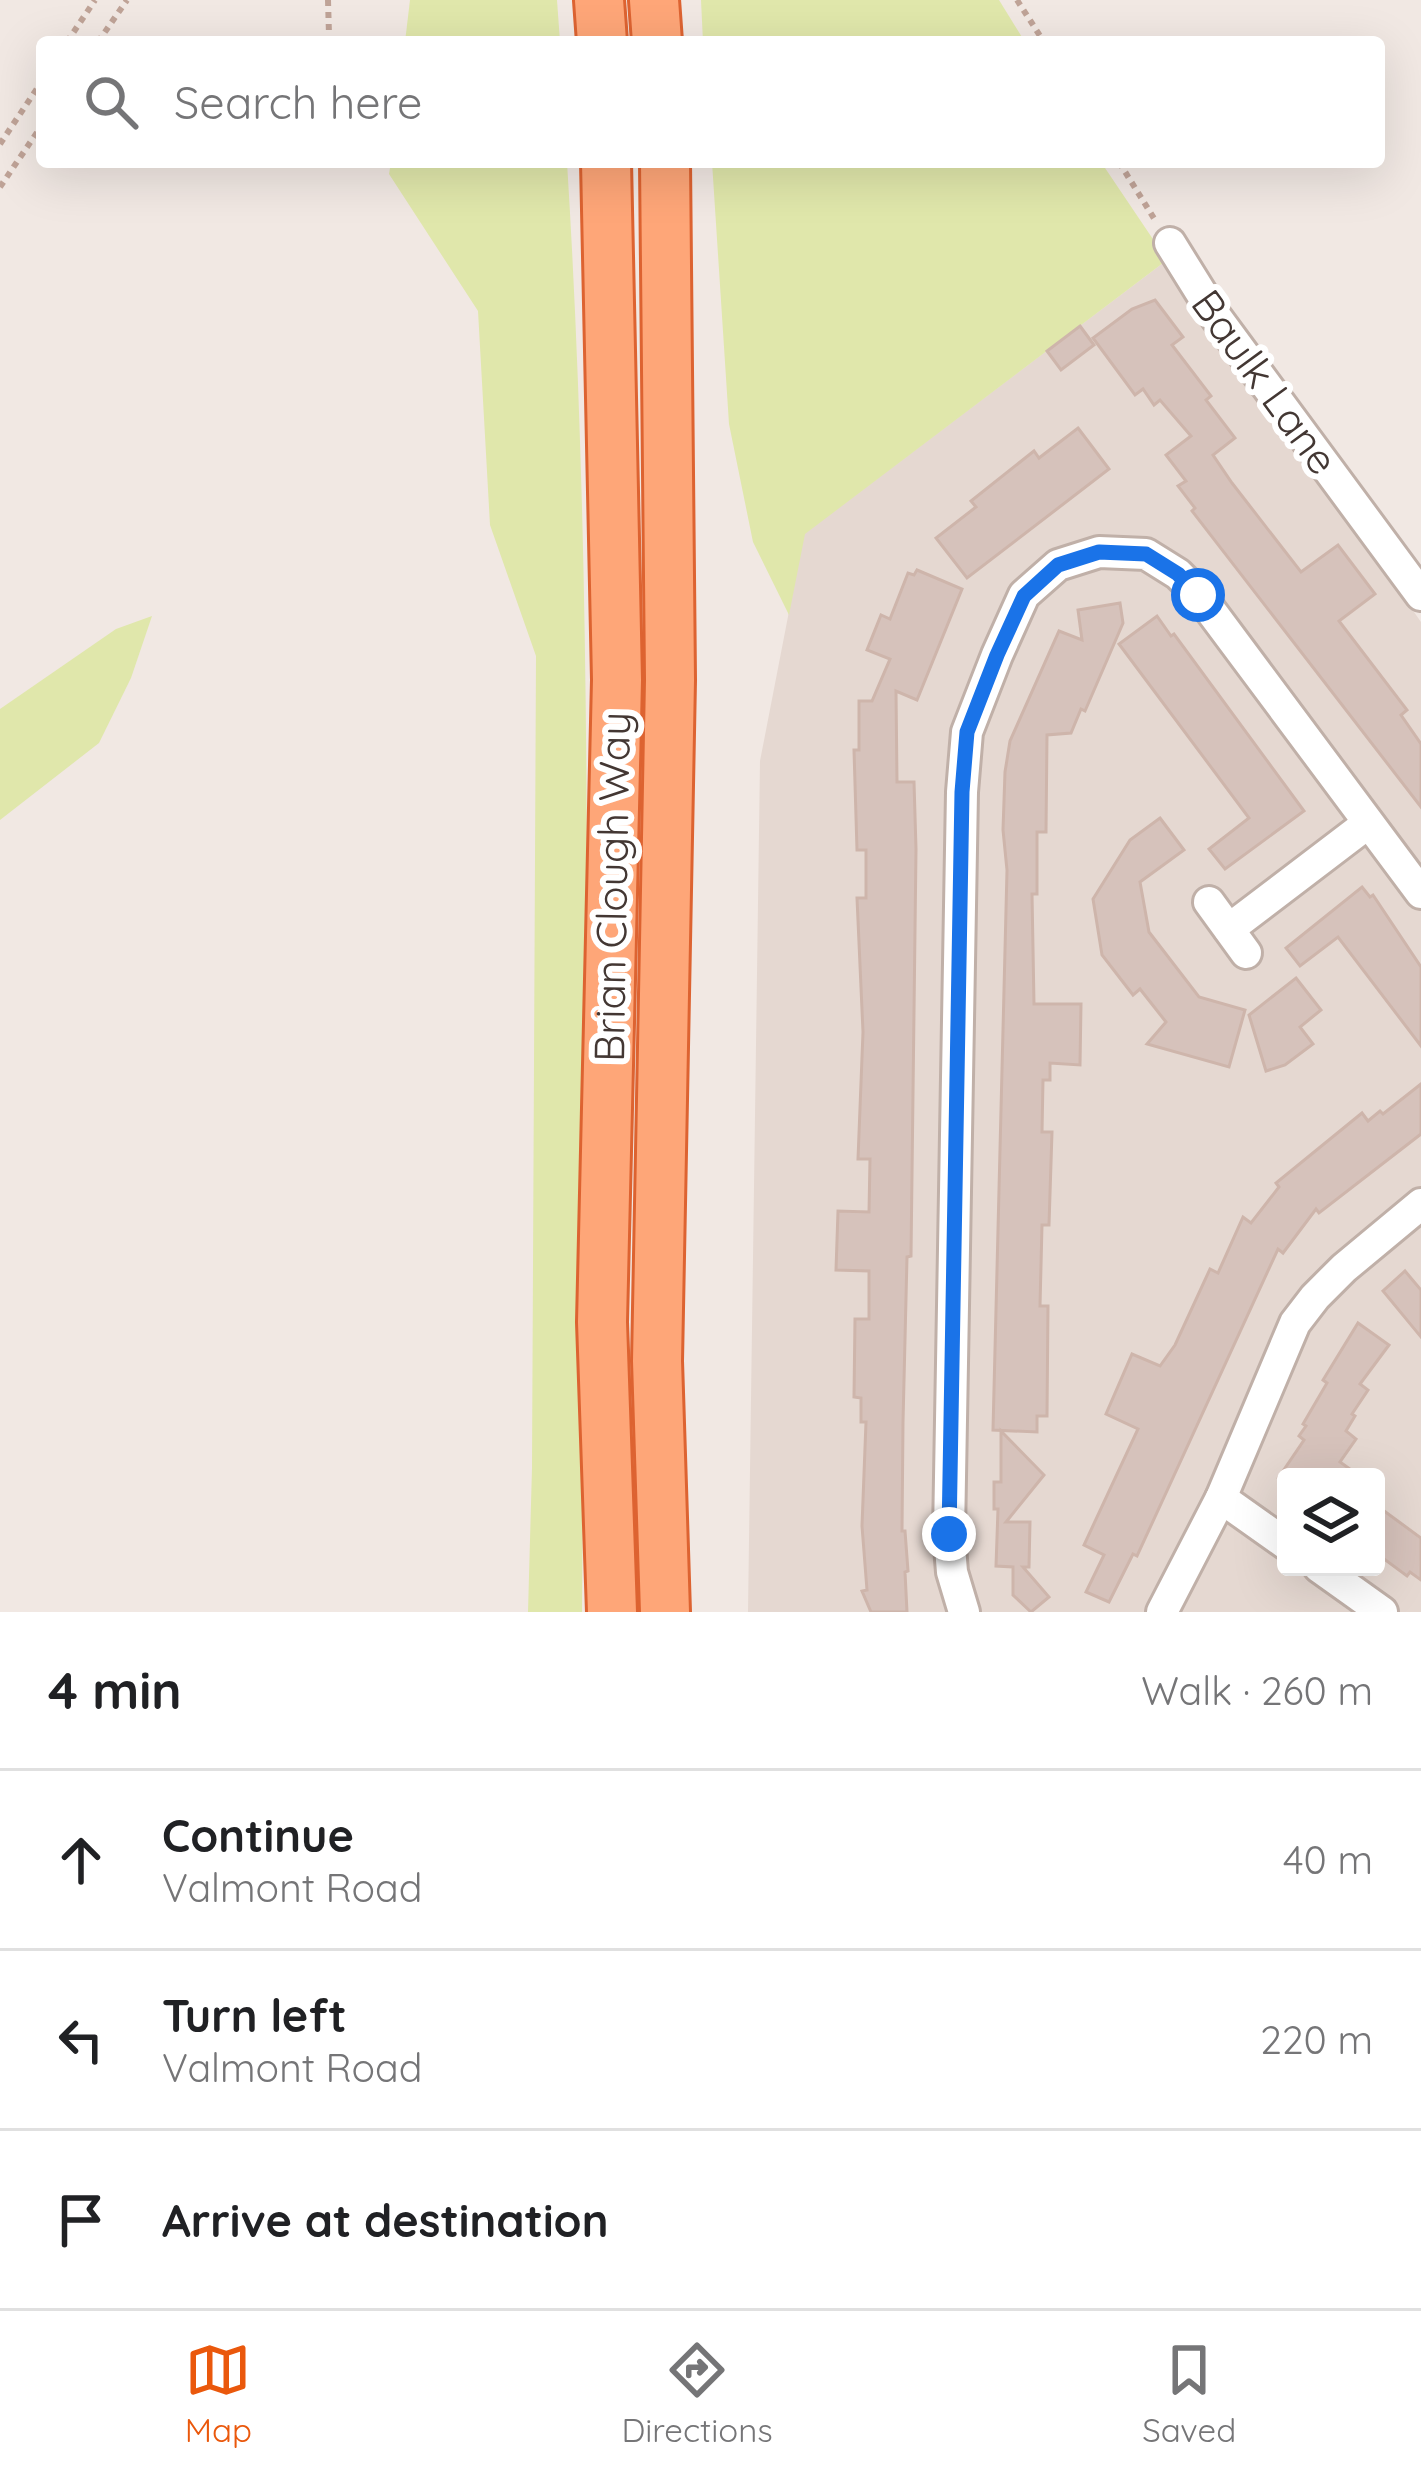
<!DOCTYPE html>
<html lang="en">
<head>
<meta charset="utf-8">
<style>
  body { margin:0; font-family:Quicksand,sans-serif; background:#f6f6f6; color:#202124 }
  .controls { position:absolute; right:36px; bottom:36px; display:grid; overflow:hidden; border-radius:12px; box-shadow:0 12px 48px #0002 }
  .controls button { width:108px; height:108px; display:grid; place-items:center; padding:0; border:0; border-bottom:3px solid #e0e0e0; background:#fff; color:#202124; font:60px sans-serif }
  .stop { position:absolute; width:36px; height:36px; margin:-27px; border:9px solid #1a73e8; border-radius:50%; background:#fff }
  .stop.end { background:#1a73e8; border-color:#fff; box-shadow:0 3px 12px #0008 }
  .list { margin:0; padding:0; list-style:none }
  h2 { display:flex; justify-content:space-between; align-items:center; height:156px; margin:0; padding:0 48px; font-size:51px }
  h2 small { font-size:39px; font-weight:400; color:#757577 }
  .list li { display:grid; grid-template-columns:78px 1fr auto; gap:36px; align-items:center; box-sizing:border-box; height:180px; padding:0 48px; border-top:3px solid #e0e0e0 }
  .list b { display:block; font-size:45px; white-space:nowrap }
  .list p { margin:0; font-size:39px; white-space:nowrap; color:#757577 }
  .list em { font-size:39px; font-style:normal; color:#757577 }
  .icon { flex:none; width:66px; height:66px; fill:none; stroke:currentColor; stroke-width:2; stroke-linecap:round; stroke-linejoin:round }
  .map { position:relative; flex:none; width:1421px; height:1612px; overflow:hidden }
  .search { position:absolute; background:#fff; box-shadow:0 12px 48px #0002; left:36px; right:36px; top:36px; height:132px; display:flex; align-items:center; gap:30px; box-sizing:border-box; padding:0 42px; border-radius:12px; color:#757577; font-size:45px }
  .sheet { height:696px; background:#fff }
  nav { display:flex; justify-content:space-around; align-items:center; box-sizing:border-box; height:168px; border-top:3px solid #e0e0e0; background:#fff; font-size:33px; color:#757577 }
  nav a { display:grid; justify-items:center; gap:6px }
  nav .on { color:#ea580c }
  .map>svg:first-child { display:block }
  .residential { fill:#e5d8d1; fill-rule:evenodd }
  .green { fill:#e0e7ab }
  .building { fill:#d6c2bb; stroke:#ceb5ab; stroke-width:3 }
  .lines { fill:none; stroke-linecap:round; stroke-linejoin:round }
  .minor-casing { stroke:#c0b0a8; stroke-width:36 }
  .trunk-casing { stroke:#dd6331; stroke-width:54 }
  .path { stroke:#bfa397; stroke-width:6; stroke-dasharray:6 6; stroke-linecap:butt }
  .minor { stroke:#fff; stroke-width:30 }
  .trunk { stroke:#fea678; stroke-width:48 }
  .route { stroke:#1a73e8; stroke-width:15 }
  .labels { text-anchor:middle; stroke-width:12; stroke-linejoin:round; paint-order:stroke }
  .street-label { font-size:42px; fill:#433733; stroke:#fff }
</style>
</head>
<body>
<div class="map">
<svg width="1421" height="1612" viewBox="0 0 1421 1612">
  <rect width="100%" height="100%" fill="#f1e8e3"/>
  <!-- residential -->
  <path class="residential" d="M 1167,260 L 1421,622 L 1421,1612 L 748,1612 L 760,761 L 804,534 ZM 1286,1477 L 1376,1477 L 1376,1567 L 1286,1567 Z"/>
  <!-- green -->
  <g class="green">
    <polygon points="410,0 557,0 560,42 405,42"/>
    <polygon points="701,0 999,0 1025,42 703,42"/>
    <path d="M 391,162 L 567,162 C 597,644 585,1129 582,1612 L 528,1612 L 532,1468 L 536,656 L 490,525 L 478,311 L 389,174 Z"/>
    <polygon points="712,162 1101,162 1167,260 805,534 789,615 753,542 729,424"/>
    <polygon points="152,616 131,678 99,743 0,820 0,709 116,629"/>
  </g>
  <!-- building -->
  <g class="building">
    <polygon points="1155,300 1183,337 1172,345 1211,396 1206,400 1235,438 1213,455 1232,483 1301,572 1338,545 1375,594 1339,621 1407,710 1401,715 1421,744 1421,807 1192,511 1195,508 1178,486 1186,481 1166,455 1191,436 1160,400 1154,405 1143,389 1135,395 1093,338 1132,309"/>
    <polygon points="1080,326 1094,345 1061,370 1047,351"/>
    <polygon points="1078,428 1109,469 967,578 936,538 976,507 971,501 1034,451 1039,458"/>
    <polygon points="917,570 962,589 917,700 896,691 897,782 914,782 916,849 911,1256 907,1257 903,1422 902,1531 905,1531 908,1571 905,1572 907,1612 871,1612 862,1591 867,1590 862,1526 866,1422 861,1422 861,1398 854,1397 855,1319 869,1319 869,1271 836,1270 838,1211 869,1212 870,1159 858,1159 863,1032 857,898 866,898 866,850 857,850 854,750 859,750 859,701 872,701 890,659 867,650 881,615 890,619 908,573 914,575"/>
    <polygon points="1120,603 1123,623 1085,711 1081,709 1071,733 1047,735 1046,832 1037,832 1037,894 1032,894 1034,1004 1081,1004 1080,1065 1050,1063 1050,1080 1043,1080 1042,1132 1052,1132 1049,1225 1042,1225 1040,1306 1048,1306 1047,1416 1037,1416 1037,1432 993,1430 1007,870 1003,830 1005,772 1010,741 1059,631 1082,640 1078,610"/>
    <polygon points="1157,616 1171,636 1174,634 1304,811 1225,869 1209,849 1249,818 1119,644"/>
    <polygon points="1160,818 1184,850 1140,882 1149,932 1199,997 1245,1010 1229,1067 1147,1044 1166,1022 1140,989 1133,995 1102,955 1093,899 1130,840"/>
    <polygon points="1362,887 1370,897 1373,895 1421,967 1421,1046 1338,937 1300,966 1286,948"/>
    <polygon points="1296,978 1321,1010 1300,1027 1313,1044 1285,1065 1266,1071 1249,1015"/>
    <polygon points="1421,1084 1421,1134 1319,1213 1316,1209 1283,1253 1278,1249 1137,1556 1133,1554 1109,1602 1086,1592 1104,1555 1084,1545 1138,1429 1106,1414 1132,1354 1160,1366 1175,1345 1210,1269 1218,1273 1243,1217 1251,1223 1279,1187 1276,1183 1362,1113 1368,1121 1380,1111 1383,1114"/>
    <polygon points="1405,1271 1421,1290 1421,1337 1383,1291"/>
    <polygon points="1358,1323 1389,1345 1360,1384 1368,1390 1352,1414 1355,1416 1346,1431 1356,1439 1340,1462 1361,1477 1279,1477 1304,1440 1299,1436 1306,1426 1303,1424 1327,1383 1323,1380"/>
    <polygon points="1001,1431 1044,1475 1006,1522 1030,1522 1029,1567 1023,1567 1049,1597 1031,1612 1013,1595 1013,1567 996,1566 998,1509 994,1509 994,1482 1001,1482"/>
    <polygon points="1376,1505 1421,1538 1421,1580 1410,1572 1407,1576 1376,1553"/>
  </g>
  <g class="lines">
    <defs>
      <g id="minor">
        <polyline points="1170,243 1216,317 1421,595"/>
        <polyline points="1209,902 1246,953"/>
        <polyline points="1229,929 1367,824"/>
        <polyline points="1221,1498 1286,1544"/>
        <polyline points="1319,1567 1382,1612"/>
        <polyline points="964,1612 952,1572 949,1534 962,792 967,732 997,655 1024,595 1058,565 1099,552 1146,554 1178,574 1199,595 1421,893"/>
        <polyline points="1162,1612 1221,1498 1295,1323 1315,1297 1344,1268 1421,1204"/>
      </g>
      <g id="trunk">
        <polyline points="599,0 602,42"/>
        <polyline points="654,0 657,42"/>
        <polyline points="606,162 617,680 602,1322 612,1612"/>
        <polyline points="665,162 670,680 657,1361 665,1612"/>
      </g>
    </defs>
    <!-- minor casing -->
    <use href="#minor" class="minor-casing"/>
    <!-- trunk casing -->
    <use href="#trunk" class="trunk-casing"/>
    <!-- path -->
    <g class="path">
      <polyline points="328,0 329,35"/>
      <polyline points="1017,0 1044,42"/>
      <polyline points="67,42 95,0"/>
      <polyline points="98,42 127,0"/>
      <polyline points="0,144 42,81"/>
      <polyline points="1119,162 1155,220"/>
      <polyline points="0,187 42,125"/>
    </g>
    <!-- minor -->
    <use href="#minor" class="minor"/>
    <!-- trunk -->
    <use href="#trunk" class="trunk"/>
  </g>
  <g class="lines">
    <!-- route -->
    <polyline class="route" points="949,1534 962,792 967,732 997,655 1024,596 1058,565 1099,552 1146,554 1178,574 1198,595"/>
  </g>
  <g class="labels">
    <!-- street labels -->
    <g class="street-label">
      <text transform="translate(1265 382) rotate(54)" y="15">Baulk Lane</text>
      <text transform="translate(612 887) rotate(-89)" y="15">Brian Clough Way</text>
    </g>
  </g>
</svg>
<div class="controls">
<button><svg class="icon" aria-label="layers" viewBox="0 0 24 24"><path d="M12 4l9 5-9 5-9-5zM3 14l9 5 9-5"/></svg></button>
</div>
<div class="stop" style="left:1198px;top:595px"></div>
<div class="stop end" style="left:949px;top:1534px"></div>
<div class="search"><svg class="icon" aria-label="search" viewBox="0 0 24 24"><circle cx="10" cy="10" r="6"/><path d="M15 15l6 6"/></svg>Search here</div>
</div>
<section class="sheet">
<h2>4 min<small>Walk · 260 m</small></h2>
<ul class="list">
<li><svg class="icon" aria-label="ahead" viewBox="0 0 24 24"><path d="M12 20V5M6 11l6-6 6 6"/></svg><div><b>Continue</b><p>Valmont Road</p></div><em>40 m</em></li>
<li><svg class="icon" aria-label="left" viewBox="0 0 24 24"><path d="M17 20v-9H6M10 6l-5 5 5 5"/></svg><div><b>Turn left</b><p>Valmont Road</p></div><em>220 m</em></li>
<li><svg class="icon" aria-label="arrive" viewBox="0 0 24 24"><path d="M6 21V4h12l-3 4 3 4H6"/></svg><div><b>Arrive at destination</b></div></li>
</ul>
</section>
<nav>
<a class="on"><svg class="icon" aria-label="map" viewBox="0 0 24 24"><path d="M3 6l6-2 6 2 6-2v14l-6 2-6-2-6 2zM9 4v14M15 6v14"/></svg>Map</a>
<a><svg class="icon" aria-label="directions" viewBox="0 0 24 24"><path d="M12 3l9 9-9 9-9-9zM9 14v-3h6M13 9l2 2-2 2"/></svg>Directions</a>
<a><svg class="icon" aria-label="saved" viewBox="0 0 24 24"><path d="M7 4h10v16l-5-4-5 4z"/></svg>Saved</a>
</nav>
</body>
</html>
